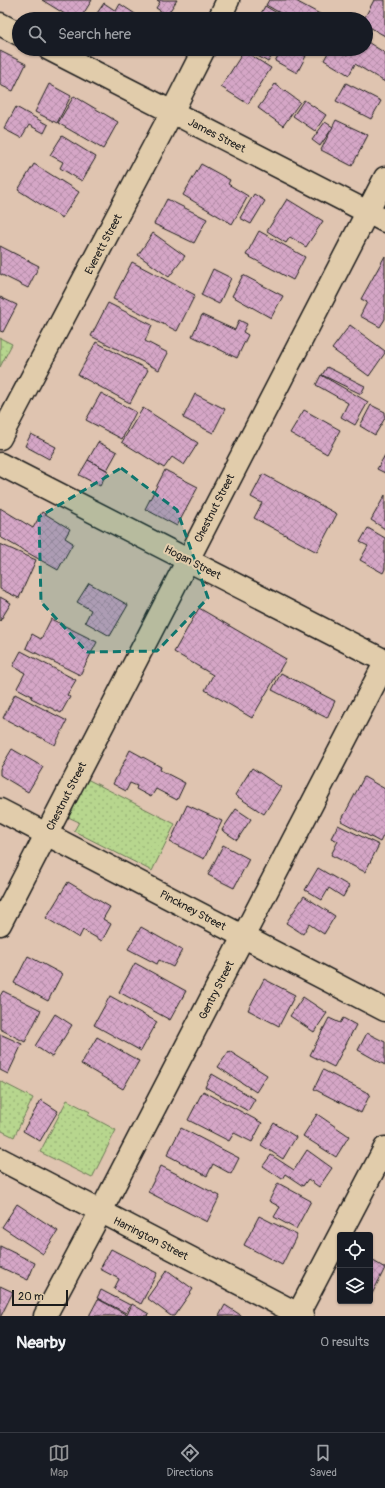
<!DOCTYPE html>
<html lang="en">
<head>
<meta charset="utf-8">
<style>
  body { margin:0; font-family:Pangolin,sans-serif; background:#20242c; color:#f1f3f6 }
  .controls { position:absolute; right:12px; bottom:12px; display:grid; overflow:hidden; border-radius:4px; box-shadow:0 1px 3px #0004 }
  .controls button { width:36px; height:36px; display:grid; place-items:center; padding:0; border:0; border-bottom:1px solid #363941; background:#171b24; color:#f1f3f6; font:20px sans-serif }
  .scale { position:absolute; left:12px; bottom:10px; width:56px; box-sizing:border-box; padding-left:4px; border:2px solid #1c1c1c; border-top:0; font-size:11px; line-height:14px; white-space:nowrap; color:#1c1c1c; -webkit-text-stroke:3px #e1ccab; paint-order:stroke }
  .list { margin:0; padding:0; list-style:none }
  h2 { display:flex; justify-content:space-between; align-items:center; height:52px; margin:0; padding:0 16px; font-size:17px }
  h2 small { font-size:13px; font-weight:400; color:#9ea1a6 }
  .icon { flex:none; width:22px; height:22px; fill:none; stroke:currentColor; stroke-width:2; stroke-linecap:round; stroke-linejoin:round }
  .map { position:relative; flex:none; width:385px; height:1316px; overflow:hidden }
  .search { position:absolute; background:#171b24; box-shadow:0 1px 3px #0004; left:12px; right:12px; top:12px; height:44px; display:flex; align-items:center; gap:10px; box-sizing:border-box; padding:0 14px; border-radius:22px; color:#9ea1a6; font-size:15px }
  .sheet { height:116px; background:#171b24 }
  nav { display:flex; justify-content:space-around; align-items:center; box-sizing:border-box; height:56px; border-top:1px solid #363941; background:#171b24; font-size:11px; color:#9ea1a6 }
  nav a { display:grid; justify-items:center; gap:2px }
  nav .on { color:#919294 }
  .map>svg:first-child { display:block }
  .grass { fill:url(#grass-dots); stroke:#6a7955 }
  .building { fill:url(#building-cross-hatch); stroke:#1c1c1c }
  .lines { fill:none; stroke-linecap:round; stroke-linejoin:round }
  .minor-casing { stroke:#1c1c1c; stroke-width:25 }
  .tertiary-casing { stroke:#1c1c1c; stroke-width:25 }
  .secondary-casing { stroke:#1c1c1c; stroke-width:25 }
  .minor { stroke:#e1ccab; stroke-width:22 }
  .tertiary { stroke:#e1ccab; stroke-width:22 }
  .secondary { stroke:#e1ccab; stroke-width:22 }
  .marked { fill:#0f766e; fill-opacity:0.2; stroke:#0f766e; stroke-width:3; stroke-dasharray:8 5; stroke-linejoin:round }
  .labels { text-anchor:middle; stroke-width:4; stroke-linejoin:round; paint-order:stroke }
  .street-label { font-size:11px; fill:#1c1c1c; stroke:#e1ccab }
</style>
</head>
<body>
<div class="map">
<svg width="385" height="1316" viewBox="0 0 385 1316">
  <defs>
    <pattern id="grass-dots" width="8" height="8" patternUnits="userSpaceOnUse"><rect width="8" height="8" fill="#b7d68e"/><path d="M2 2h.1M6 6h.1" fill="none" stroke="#9db77a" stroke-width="1.8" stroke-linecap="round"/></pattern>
    <pattern id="building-cross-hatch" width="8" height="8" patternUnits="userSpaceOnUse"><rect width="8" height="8" fill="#d5a6c6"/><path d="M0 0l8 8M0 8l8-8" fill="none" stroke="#b68eaa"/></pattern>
  </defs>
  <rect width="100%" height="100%" fill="#dfc4b0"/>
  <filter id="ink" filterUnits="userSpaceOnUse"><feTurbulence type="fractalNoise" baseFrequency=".025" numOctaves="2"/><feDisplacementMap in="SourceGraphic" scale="8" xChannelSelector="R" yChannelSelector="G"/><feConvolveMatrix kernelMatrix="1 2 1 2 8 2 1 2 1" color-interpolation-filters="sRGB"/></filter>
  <g filter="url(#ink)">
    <!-- grass -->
    <g class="grass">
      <polygon points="0,338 12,344 0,367"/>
      <polygon points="85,778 175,824 152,871 74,831 79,822 66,816"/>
      <polygon points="0,1081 33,1098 14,1137 0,1130"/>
      <polygon points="67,1100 90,1112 88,1115 116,1130 92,1178 40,1152"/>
    </g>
    <!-- building -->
    <g class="building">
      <polygon points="42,0 92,0 80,19 73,19"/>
      <polygon points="157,0 177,0 167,15 156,8 160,2"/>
      <polygon points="269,0 294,0 329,19 291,19 266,5"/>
      <polygon points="374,0 385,0 385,36 366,25 366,19 364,19"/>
      <polygon points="104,3 116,11 120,4 143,19 93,19"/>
      <polygon points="265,6 287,19 258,19"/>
      <polygon points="366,41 385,53 385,82 355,64 349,75 324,60 330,49 336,49 347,55 351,49 366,49"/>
      <polygon points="253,49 276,49 268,62 251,52"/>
      <polygon points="282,49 295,49 306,56 297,73 275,61"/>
      <polygon points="0,51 26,64 13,91 0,85"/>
      <polygon points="244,51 271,68 248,104 221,87"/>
      <polygon points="346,83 381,101 371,119 336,101"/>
      <polygon points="49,84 71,96 57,123 35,112"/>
      <polygon points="275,84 300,102 283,126 258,108"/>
      <polygon points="74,96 118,122 103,149 58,123"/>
      <polygon points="304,100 326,115 315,131 293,116"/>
      <polygon points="16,107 48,125 44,133 29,125 21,138 4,129"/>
      <polygon points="336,120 368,135 352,166 321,150"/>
      <polygon points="325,122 333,127 320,146 312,140"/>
      <polygon points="62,136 96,157 82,181 60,168 63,162 50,155"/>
      <polygon points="34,164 79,192 62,218 18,190"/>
      <polygon points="201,164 230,180 228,184 248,196 232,224 183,195"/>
      <polygon points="254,194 265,201 251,224 240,218"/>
      <polygon points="167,199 207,219 194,243 154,224"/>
      <polygon points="287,199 323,221 306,247 290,237 286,243 267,231"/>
      <polygon points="259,231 305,257 293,280 246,255"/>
      <polygon points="153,233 185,256 169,277 138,255"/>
      <polygon points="0,246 39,266 28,288 0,274"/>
      <polygon points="385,256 385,319 380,327 360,316 367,302 361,299"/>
      <polygon points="132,262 195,295 177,331 113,299"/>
      <polygon points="213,269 231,278 219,304 201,295"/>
      <polygon points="243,275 283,296 271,318 232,296"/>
      <polygon points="0,297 17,305 3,332 0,331"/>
      <polygon points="108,303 152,325 145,341 168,353 159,370 91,336"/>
      <polygon points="202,315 235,330 239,320 247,324 243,332 248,335 237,358 192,336"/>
      <polygon points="350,325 385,351 385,353 369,376 332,349"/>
      <polygon points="96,342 148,370 130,403 78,375"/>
      <polygon points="327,367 365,386 361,394 322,375"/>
      <polygon points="321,375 368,402 355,425 341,417 348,403 316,385"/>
      <polygon points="101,393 136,412 122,439 86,420"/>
      <polygon points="195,394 225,409 213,433 183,418"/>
      <polygon points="371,405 385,412 385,418 375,435 360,426"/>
      <polygon points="143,408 198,443 184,465 172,457 164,468 122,442"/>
      <polygon points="304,410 340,430 327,454 290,433"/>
      <polygon points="31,434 56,447 49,459 25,446"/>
      <polygon points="98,442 117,452 107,470 88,460"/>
      <polygon points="385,455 385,473 377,469"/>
      <polygon points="88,460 108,471 100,486 79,475"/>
      <polygon points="165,470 198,487 177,526 145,509"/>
      <polygon points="263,474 337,514 317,552 254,518 262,503 251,497"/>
      <polygon points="385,495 385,529 371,520"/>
      <polygon points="0,508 33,528 42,512 70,529 65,538 73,543 58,570 0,537"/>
      <polygon points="368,528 385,538 385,569 383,573 360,560 368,546 360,542"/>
      <polygon points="0,544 36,560 19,598 0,589"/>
      <polygon points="89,583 128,605 110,636 85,622 91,610 77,602"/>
      <polygon points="0,597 11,603 0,621"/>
      <polygon points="199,608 286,659 252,718 205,690 213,675 174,652"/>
      <polygon points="51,619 97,642 80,675 26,648 32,634 41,639"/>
      <polygon points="21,651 76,680 67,695 70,697 61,713 31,698 32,696 17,688 25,673 13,666"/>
      <polygon points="281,673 335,701 327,718 272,690"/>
      <polygon points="15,694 67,721 55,745 3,718"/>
      <polygon points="12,749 43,767 28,792 0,775 0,769"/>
      <polygon points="130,750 161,767 160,770 185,783 177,800 156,789 151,797 136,789 137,786 130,783 126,791 113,784"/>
      <polygon points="252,768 281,787 264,814 235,795"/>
      <polygon points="364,777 385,789 385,832 380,842 341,821"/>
      <polygon points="187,805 222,821 204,859 170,842"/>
      <polygon points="236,809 251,819 237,840 222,830"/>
      <polygon points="338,825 379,845 365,872 331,855 338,841 331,838"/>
      <polygon points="223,845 249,859 234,888 208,875"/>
      <polygon points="318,868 349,886 343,897 329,888 322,900 305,890"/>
      <polygon points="68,882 110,907 103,919 111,924 102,941 83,930 79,938 46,918"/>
      <polygon points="304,896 335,916 324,934 309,924 303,934 286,923"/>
      <polygon points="141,927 182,950 173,967 159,960 157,964 128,949"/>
      <polygon points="28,956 62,974 48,1001 14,983"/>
      <polygon points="135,963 186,991 170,1020 119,992"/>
      <polygon points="264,979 295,995 279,1026 248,1010"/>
      <polygon points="3,991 41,1010 25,1042 0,1029 0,996"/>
      <polygon points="110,996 157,1022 141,1051 94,1025"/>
      <polygon points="303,997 327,1013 314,1032 290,1016"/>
      <polygon points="55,1014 72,1025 52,1057 35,1046"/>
      <polygon points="329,1018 340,1023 343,1018 356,1025 334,1067 310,1055"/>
      <polygon points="367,1033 385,1042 385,1065 358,1050"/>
      <polygon points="0,1034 22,1044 8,1074 0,1070"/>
      <polygon points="97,1037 139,1061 123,1089 81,1064"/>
      <polygon points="229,1051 267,1075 256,1092 218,1067"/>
      <polygon points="323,1070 370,1094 361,1113 314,1089"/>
      <polygon points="212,1074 255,1099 248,1111 205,1087"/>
      <polygon points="203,1091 262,1123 252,1142 234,1133 229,1141 188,1120"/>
      <polygon points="41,1100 58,1111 40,1141 23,1131"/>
      <polygon points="317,1114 349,1136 336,1157 303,1136"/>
      <polygon points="274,1123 296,1137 283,1159 261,1145"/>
      <polygon points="181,1128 239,1158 231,1174 213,1164 207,1176 167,1155"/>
      <polygon points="307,1150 332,1168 319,1187 308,1179 303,1186 285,1174 282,1179 263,1166 271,1155 294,1170"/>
      <polygon points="161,1166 220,1196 207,1222 148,1192"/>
      <polygon points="278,1183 311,1201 296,1229 274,1217 280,1207 269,1201"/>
      <polygon points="17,1204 58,1231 43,1254 2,1227"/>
      <polygon points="259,1216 297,1235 282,1265 244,1245"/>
      <polygon points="0,1246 35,1263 28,1280 0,1267"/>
      <polygon points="111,1249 157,1273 141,1304 114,1289 119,1279 100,1269"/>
      <polygon points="370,1259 385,1268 370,1298"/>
      <polygon points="167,1270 193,1289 174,1316 171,1316 147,1298"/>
      <polygon points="0,1286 13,1292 1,1316 0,1316"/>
      <polygon points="101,1290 130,1305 126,1313 97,1298"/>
      <polygon points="98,1299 127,1315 132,1304 149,1314 147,1316 89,1316"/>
      <polygon points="225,1305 242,1316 219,1316"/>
    </g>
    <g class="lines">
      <defs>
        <g id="minor">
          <polyline points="219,19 228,0"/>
          <polyline points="0,24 19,34"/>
          <polyline points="49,49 385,221"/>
          <polyline points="0,438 172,112 204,49"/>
          <polyline points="0,810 385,1010"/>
          <polyline points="0,924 385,178"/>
          <polyline points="0,1159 302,1316"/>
          <polyline points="45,1316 101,1211 385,663"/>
        </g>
        <polyline id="tertiary" points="297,1316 385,1148"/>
        <polyline id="secondary" points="0,464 385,661"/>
      </defs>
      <!-- minor casing -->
      <use href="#minor" class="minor-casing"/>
      <!-- tertiary casing -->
      <use href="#tertiary" class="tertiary-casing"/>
      <!-- secondary casing -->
      <use href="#secondary" class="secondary-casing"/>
      <!-- minor -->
      <use href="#minor" class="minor"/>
      <!-- tertiary -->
      <use href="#tertiary" class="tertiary"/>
      <!-- secondary -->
      <use href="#secondary" class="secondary"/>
    </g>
  </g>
  <!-- marked area -->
  <path class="marked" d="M 121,468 L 177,510 L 208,598 L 157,651 L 87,652 L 41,602 L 39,517 Z"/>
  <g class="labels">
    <!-- street labels -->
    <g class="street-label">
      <text transform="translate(217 135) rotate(27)" y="4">James Street</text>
      <text transform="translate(103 244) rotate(-62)" y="4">Everett Street</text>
      <text transform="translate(214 508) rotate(-63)" y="4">Chestnut Street</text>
      <text transform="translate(193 562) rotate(27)" y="4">Hogan Street</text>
      <text transform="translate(66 796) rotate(-63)" y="4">Chestnut Street</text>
      <text transform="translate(193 910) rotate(28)" y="4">Pinckney Street</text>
      <text transform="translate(216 990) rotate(-63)" y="4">Gentry Street</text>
      <text transform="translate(151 1238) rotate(27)" y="4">Harrington Street</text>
    </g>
  </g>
</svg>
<div class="controls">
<button><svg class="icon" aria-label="locate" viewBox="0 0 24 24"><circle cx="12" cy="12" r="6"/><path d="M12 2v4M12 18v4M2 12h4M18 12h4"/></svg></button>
<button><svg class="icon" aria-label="layers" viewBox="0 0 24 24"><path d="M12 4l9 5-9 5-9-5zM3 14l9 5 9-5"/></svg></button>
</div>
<div class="scale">20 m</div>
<div class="search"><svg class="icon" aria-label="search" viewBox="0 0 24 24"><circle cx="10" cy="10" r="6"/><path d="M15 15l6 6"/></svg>Search here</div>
</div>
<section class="sheet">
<h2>Nearby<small>0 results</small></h2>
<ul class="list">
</ul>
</section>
<nav>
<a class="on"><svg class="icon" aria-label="map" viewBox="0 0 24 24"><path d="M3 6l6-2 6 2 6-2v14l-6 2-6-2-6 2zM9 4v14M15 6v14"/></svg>Map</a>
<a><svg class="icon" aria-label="directions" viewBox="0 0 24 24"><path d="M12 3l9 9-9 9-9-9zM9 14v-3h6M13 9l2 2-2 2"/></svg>Directions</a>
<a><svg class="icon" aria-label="saved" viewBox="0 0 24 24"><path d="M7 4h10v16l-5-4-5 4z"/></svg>Saved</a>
</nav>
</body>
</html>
